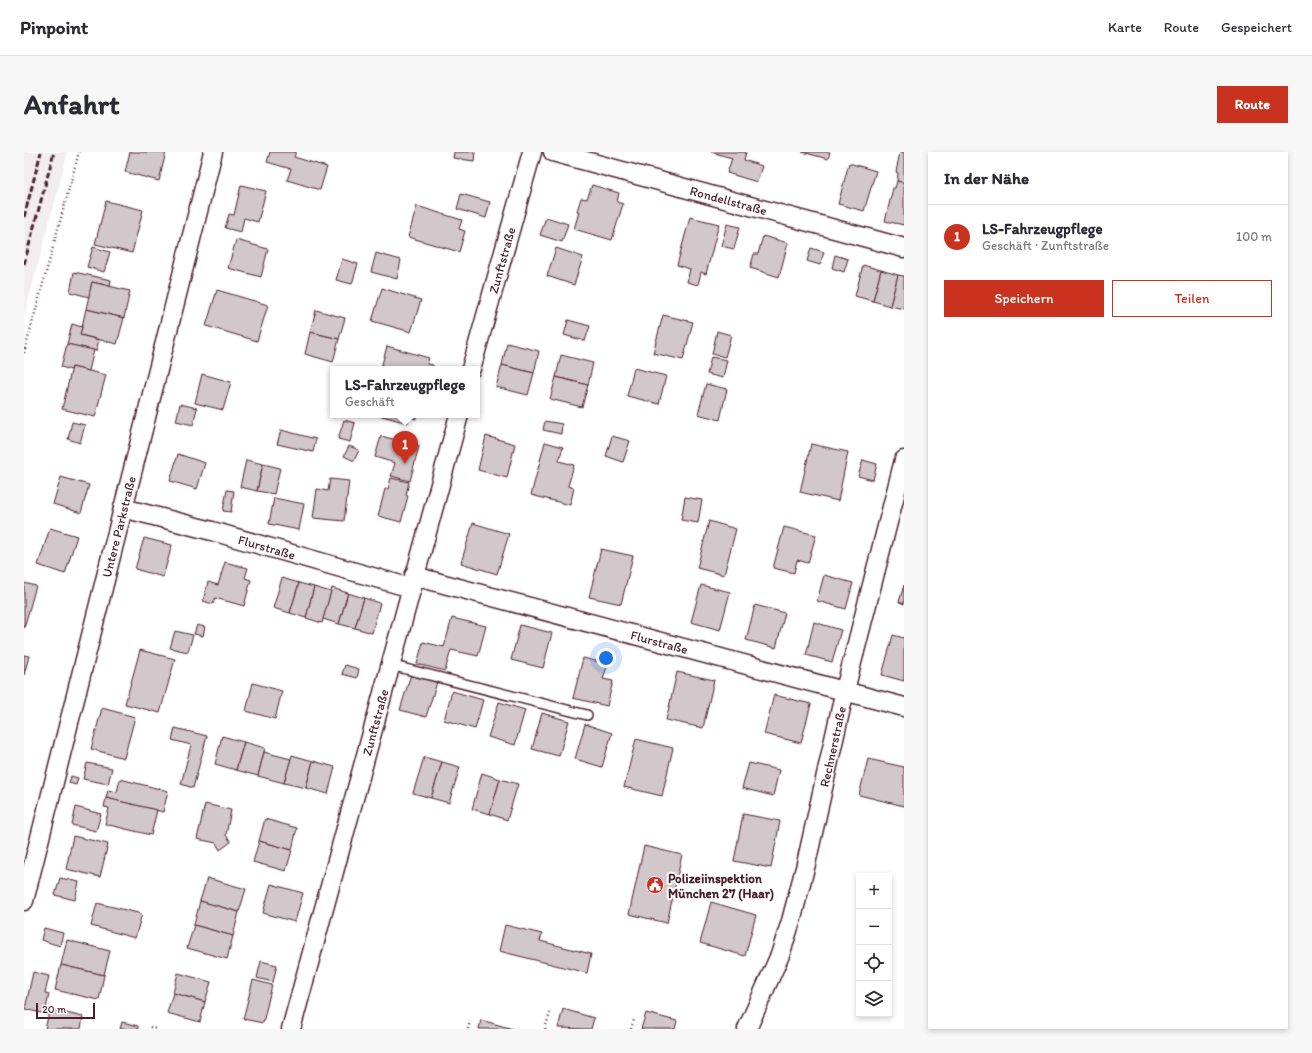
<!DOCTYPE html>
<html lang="de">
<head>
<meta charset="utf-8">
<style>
  body { margin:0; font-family:Itim,sans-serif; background:#f7f7f7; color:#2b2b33 }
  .controls { position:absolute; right:12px; bottom:12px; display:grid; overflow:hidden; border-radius:0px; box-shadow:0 2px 6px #0003 }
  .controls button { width:36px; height:36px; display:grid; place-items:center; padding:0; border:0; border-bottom:1px solid #e1e1e2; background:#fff; color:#2b2b33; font:20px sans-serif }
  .scale { position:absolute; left:12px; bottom:10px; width:59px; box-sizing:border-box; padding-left:4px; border:2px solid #4a1f2b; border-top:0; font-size:11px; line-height:14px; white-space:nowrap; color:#4a1f2b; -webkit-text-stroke:3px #fff; paint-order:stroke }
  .you { position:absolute; left:582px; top:506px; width:14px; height:14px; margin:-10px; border:3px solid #fff; border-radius:50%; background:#1a73e8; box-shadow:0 0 0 6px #1a73e833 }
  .badge { display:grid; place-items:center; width:26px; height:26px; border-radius:50%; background:#c8321e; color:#fff; font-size:13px; font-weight:700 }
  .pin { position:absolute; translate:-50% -33px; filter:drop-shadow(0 1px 2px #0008) }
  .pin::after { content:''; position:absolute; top:21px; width:14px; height:12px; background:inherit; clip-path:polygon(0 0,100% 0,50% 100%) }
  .popup { position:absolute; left:306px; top:214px; width:150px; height:52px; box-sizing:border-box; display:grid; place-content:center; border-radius:0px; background:#fff; filter:drop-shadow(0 1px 3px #0005); font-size:13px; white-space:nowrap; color:#7c7c81 }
  .popup b { font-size:15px; color:#2b2b33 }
  .popup::after { content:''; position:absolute; left:50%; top:100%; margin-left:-8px; border:8px solid transparent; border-top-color:#fff }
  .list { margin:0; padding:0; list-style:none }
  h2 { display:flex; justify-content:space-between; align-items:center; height:52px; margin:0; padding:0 16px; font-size:17px }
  h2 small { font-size:13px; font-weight:400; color:#7c7c81 }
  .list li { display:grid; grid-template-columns:26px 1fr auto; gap:12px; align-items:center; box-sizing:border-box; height:64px; padding:0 16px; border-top:1px solid #e1e1e2 }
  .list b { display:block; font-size:15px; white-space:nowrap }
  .list p { margin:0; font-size:13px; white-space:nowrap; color:#7c7c81 }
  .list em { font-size:13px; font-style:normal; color:#7c7c81 }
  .actions { display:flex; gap:8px; padding:12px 16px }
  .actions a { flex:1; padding:9px 0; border:1px solid #c8321e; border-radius:0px; text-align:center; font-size:14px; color:#c8321e }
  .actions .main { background:#c8321e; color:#fff }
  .icon { flex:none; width:22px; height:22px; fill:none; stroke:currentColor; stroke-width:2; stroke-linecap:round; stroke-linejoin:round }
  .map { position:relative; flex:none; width:880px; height:877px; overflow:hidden; border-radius:0px }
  header { display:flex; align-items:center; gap:24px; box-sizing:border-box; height:56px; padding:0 20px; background:#fff; border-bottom:1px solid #e1e1e2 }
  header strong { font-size:19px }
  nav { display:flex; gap:22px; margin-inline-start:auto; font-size:14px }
  .intro { display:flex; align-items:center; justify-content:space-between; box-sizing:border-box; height:96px; padding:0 24px }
  h1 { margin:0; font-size:28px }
  .button { padding:10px 18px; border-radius:0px; background:#c8321e; color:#fff; font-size:14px; font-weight:700 }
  main { display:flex; gap:24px; padding:0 24px }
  aside { flex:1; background:#fff; border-radius:0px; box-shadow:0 2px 6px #0003 }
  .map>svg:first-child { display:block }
  .built { fill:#f2eeef }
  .building { fill:#d2c7cb; stroke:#4a1f2b }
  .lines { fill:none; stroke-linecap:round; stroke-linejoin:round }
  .service-casing { stroke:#4a1f2b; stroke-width:12 }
  .minor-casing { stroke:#4a1f2b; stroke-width:21 }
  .path { stroke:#4a1f2b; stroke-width:2.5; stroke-dasharray:1 3; stroke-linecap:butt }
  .service { stroke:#fff; stroke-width:9 }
  .minor { stroke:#fff; stroke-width:18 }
  .rail { stroke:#4a1f2b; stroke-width:3; stroke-dasharray:6 3; stroke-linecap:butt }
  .labels { text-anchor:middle; stroke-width:4; stroke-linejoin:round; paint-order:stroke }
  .street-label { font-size:13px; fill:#4a1f2b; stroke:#fff }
  .poi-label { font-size:13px; font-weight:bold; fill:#4a1f2b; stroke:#fff; text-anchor:start }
</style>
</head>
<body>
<header>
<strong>Pinpoint</strong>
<nav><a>Karte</a><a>Route</a><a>Gespeichert</a></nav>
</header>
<div class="intro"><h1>Anfahrt</h1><a class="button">Route</a></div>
<main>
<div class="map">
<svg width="880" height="877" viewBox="0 0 880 877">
  <rect width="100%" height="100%" fill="#fff"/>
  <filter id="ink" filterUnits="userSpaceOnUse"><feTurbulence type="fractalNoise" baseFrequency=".025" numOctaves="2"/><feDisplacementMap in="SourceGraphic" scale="8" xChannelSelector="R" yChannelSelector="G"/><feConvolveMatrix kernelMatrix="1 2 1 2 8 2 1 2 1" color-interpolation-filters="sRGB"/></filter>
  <g filter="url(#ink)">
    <!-- built -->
    <polygon class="built" points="0,0 44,0 0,165"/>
    <!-- building -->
    <g class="building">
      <polygon points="106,0 142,0 135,29 101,20"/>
      <polygon points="246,0 272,0 270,5 303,15 296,38 263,28 267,17 243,10"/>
      <polygon points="430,0 451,0 450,9 429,6"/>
      <polygon points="687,0 722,0 720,8 738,14 733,30 703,21 708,6"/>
      <polygon points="778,0 806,0 804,7"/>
      <polygon points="876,0 880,0 880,31 873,29 874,21 872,20"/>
      <polygon points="825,11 852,19 840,59 814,52"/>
      <polygon points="873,29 880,31 880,73 861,69 869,36 871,36"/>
      <polygon points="217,33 242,39 234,70 220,66 217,80 201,76 205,62 210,63"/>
      <polygon points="568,33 595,41 593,50 599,52 588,88 550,77 555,60 553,59 557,46 563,47"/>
      <polygon points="437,42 466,50 462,66 433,57"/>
      <polygon points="82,49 119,58 108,101 71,92"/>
      <polygon points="393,54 438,68 435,77 441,79 435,100 384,85"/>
      <polygon points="522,65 544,72 538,90 516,83"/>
      <polygon points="666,65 695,72 682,122 677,120 674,133 663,130 666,117 653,113"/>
      <polygon points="703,72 716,75 710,97 697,94"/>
      <polygon points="739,84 764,91 755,125 726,116 730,102 734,102"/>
      <polygon points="212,88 244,97 237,125 204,116"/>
      <polygon points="69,95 86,100 80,120 63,115"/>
      <polygon points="532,96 559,105 550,133 523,124"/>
      <polygon points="787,96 800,100 796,113 783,109"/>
      <polygon points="352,101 377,108 373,127 347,120"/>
      <polygon points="811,103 824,107 820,120 808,116"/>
      <polygon points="318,107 334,112 328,132 312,128"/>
      <polygon points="839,113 857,118 849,149 831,144"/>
      <polygon points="857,118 874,123 866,154 849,149"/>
      <polygon points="50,120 87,128 86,134 68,130 65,145 46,140"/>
      <polygon points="874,123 880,124 880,157 866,154"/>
      <polygon points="68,130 106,139 100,166 62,157"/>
      <polygon points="358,136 397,148 387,180 348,169"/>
      <polygon points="193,138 244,153 233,189 182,174"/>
      <polygon points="62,157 100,166 93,192 56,183"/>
      <polygon points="292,158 321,166 315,187 286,180"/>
      <polygon points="639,163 669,170 659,208 629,201"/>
      <polygon points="544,168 566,174 561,189 540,183"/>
      <polygon points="48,172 58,175 56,183 75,188 72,199 43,192"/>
      <polygon points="693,179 707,183 701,205 688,202"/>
      <polygon points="286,180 315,187 309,210 281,202"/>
      <polygon points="483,191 515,199 510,221 478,213"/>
      <polygon points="43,192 70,198 65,219 48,215 47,218 37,215"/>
      <polygon points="363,194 405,206 403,212 409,213 408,217 357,216"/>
      <polygon points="537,203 569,211 564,233 532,225"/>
      <polygon points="687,205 703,208 699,226 683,222"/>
      <polygon points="478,213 510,221 504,243 472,235"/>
      <polygon points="48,215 82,223 71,265 38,257"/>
      <polygon points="610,216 642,224 635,252 603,244"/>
      <polygon points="178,222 207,230 199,258 171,251"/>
      <polygon points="532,225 564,233 558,255 526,247"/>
      <polygon points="682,232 703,237 696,268 674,262"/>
      <polygon points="156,252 173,256 169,273 152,269"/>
      <polygon points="354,263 392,263 392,267 385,265 384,271"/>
      <polygon points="320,268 331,271 326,290 314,287"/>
      <polygon points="521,269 538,272 537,282 519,278"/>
      <polygon points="48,270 61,273 56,291 44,287"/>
      <polygon points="257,278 292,287 289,300 253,292"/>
      <polygon points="357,284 395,294 386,329 367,324 371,311 351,305"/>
      <polygon points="462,284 491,292 483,326 454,318"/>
      <polygon points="588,284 606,289 599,310 582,304"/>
      <polygon points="521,290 539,295 535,309 550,313 544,334 550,336 546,353 507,343"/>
      <polygon points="787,292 824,300 814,349 776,340"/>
      <polygon points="325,294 335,298 330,309 320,304"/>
      <polygon points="154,302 181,311 173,337 146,329"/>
      <polygon points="222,308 239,312 233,339 216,335"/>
      <polygon points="839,308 853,312 849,328 834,324"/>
      <polygon points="239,312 256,316 250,342 233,339"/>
      <polygon points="37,325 65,333 57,361 29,352"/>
      <polygon points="367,326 385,330 382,343 384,344 377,370 354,364 361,337 364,337"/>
      <polygon points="306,327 325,329 320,369 289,366 293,337 304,339"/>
      <polygon points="203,338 210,339 207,360 199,359"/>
      <polygon points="661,345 678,348 674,371 657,368"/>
      <polygon points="250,346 280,352 275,378 245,372"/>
      <polygon points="685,369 712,377 700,423 673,416"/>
      <polygon points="449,371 485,382 473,422 437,411"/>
      <polygon points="760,375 792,383 784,411 773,408 770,421 749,416"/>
      <polygon points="26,376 53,384 41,422 14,413"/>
      <polygon points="120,386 148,393 139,425 111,417"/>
      <polygon points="577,397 609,404 597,452 565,445"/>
      <polygon points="201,410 224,416 221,426 227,428 220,454 191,446 189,452 179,449 184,430 194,433"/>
      <polygon points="800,423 829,431 822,457 793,449"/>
      <polygon points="258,426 275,431 266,461 249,456"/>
      <polygon points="0,431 12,434 0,476"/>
      <polygon points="275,431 290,435 282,466 266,461"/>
      <polygon points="677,433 706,440 696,478 667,470"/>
      <polygon points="880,433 880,452 875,450"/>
      <polygon points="290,435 307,440 298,471 282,466"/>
      <polygon points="308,436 324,441 315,472 299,467"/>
      <polygon points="324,441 340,446 331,476 315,472"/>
      <polygon points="340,446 356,451 348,481 331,476"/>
      <polygon points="731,453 761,461 752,496 722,488"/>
      <polygon points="428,466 462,474 454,504 427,498 421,519 393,512 399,490 420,495"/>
      <polygon points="790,470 817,478 808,510 782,503"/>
      <polygon points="173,473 181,475 179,484 170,482"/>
      <polygon points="496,473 528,481 519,516 487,508"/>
      <polygon points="151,479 169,483 164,500 146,496"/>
      <polygon points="869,483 880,486 880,529 858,523"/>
      <polygon points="116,498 151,507 136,561 101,552"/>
      <polygon points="0,503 5,504 0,523"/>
      <polygon points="559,506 584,512 579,527 589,529 583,554 549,546"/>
      <polygon points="321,513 335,517 333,526 318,522"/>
      <polygon points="653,520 690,528 679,576 642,568"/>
      <polygon points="387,522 413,530 402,565 376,558"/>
      <polygon points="229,531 258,539 251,567 222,559"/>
      <polygon points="428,539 459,548 451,577 420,568"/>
      <polygon points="750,543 787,552 777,591 740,582"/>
      <polygon points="475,550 501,558 491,593 464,585"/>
      <polygon points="78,556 111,565 100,606 67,597"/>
      <polygon points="518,561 545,569 535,604 508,597"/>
      <polygon points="561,572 588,581 578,615 551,607"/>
      <polygon points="151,576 183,584 169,636 157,632 167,593 148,588"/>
      <polygon points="198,584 220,590 212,618 191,612"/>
      <polygon points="612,587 649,596 638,644 600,635"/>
      <polygon points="220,590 241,596 234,624 212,618"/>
      <polygon points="240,600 267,607 260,631 234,624"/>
      <polygon points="268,603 289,609 282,636 260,631"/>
      <polygon points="400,605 418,610 407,646 389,641"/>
      <polygon points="844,607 880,615 880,654 835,643"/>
      <polygon points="289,609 311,615 304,642 282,636"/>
      <polygon points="418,610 436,615 425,651 407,646"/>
      <polygon points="63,611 88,616 84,632 59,627"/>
      <polygon points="725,611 755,618 749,644 718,636"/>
      <polygon points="458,621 476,627 466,662 448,657"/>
      <polygon points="47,624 54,626 52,633 45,631"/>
      <polygon points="96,627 144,639 139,660 82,646 84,638 93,640"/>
      <polygon points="476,627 494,632 483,668 466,662"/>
      <polygon points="82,646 133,658 127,683 81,672 85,656 80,655"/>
      <polygon points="181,652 207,658 202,683 207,690 196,698 192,691 173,687"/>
      <polygon points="52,655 77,662 72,679 48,673"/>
      <polygon points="719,662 756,669 747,716 710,709"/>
      <polygon points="241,667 273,676 268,698 235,689"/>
      <polygon points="49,684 84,692 76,725 42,717"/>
      <polygon points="235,689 268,698 262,719 229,710"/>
      <polygon points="620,694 658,703 643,771 605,762"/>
      <polygon points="36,726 55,730 51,748 31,743"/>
      <polygon points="183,726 222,737 215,760 176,749"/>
      <polygon points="247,732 279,741 271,770 239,761"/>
      <polygon points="176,749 215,760 209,784 170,773"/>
      <polygon points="687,750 732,763 721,804 676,791"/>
      <polygon points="73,751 118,762 111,786 67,774"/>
      <polygon points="170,773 209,784 203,807 163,796"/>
      <polygon points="481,773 518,782 516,789 567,802 563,821 475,799"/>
      <polygon points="20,776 39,781 36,794 17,788"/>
      <polygon points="43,788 86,799 80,823 37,813"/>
      <polygon points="237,809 253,813 249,830 233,826"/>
      <polygon points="37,813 80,823 75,848 31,838"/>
      <polygon points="9,820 25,824 21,841 25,842 21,862 1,857"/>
      <polygon points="154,821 187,830 181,850 149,841"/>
      <polygon points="229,828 248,833 239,871 219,867"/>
      <polygon points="149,841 181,850 176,870 143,861"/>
      <polygon points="26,857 59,865 57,877 21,877"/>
      <polygon points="539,857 570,866 567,877 534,876"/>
      <polygon points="622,861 653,869 651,877 617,877"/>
      <polygon points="457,868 489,877 455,877"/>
      <polygon points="98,870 114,874 114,877 96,877"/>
    </g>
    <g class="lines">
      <defs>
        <polyline id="service" points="366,513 563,563"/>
        <g id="minor">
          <path id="s1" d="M 529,0 L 880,96"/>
          <path id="s2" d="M 447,217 L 508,0"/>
          <path id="s3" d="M 99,356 L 188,379 L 387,436"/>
          <path id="s4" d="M 390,424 L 880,555"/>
          <path id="s5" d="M 0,749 L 189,0"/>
          <path id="s6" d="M 267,877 L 435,263"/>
          <path id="s7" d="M 723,877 L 756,803 L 767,769 L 782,712 L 821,538 L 880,308"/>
        </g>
      </defs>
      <!-- service casing -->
      <use href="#service" class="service-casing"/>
      <!-- minor casing -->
      <use href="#minor" class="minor-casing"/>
      <!-- path -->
      <g class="path">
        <polyline points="0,201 55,0"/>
        <polyline points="126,875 132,877"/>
        <polyline points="444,877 446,869"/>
        <polyline points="521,877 527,858"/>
        <polyline points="607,877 610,868"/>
      </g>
      <!-- service -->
      <use href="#service" class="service"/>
      <!-- minor -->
      <use href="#minor" class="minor"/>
      <!-- rail -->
      <g class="rail">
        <polyline points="0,65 17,0"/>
        <polyline points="0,112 30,0"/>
      </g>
    </g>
  </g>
  <!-- icons -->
  <defs>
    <symbol id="civic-disc" viewBox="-11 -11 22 22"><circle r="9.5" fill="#c8321e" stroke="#fff"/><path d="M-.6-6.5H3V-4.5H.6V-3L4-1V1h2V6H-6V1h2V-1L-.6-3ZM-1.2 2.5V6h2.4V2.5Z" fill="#fff"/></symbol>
  </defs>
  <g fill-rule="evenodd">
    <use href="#civic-disc" x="621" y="723" width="20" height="20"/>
  </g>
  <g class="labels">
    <!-- street labels -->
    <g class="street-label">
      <text dy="5" stroke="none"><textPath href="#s1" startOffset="182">Rondellstraße</textPath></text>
      <text dy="5" stroke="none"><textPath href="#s2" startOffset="113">Zunftstraße</textPath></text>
      <text dy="5" stroke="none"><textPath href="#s5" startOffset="386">Untere Parkstraße</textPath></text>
      <text dy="5" stroke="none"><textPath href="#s3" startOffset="149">Flurstraße</textPath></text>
      <text dy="5" stroke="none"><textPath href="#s4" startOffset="254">Flurstraße</textPath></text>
      <text dy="5" stroke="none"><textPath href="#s6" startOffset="318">Zunftstraße</textPath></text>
      <text dy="5" stroke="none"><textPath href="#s7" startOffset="296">Rechnerstraße</textPath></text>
    </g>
    <!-- poi labels -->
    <g class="poi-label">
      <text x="644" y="731">Polizeiinspektion<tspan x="644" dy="15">München 27 (Haar)</tspan></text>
    </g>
  </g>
</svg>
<div class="controls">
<button>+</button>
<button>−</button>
<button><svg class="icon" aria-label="locate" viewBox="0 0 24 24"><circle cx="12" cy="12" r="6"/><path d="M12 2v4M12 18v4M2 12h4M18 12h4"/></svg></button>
<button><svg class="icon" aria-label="layers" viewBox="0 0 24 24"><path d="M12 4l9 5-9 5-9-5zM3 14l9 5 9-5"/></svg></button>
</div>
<div class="scale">20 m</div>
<div class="you"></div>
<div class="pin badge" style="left:381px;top:312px">1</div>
<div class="popup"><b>LS-Fahrzeugpflege</b>Geschäft</div>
</div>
<aside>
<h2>In der Nähe<small></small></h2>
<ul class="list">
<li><span class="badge">1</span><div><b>LS-Fahrzeugpflege</b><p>Geschäft · Zunftstraße</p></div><em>100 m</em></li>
</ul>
<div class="actions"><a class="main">Speichern</a><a>Teilen</a></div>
</aside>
</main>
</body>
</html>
